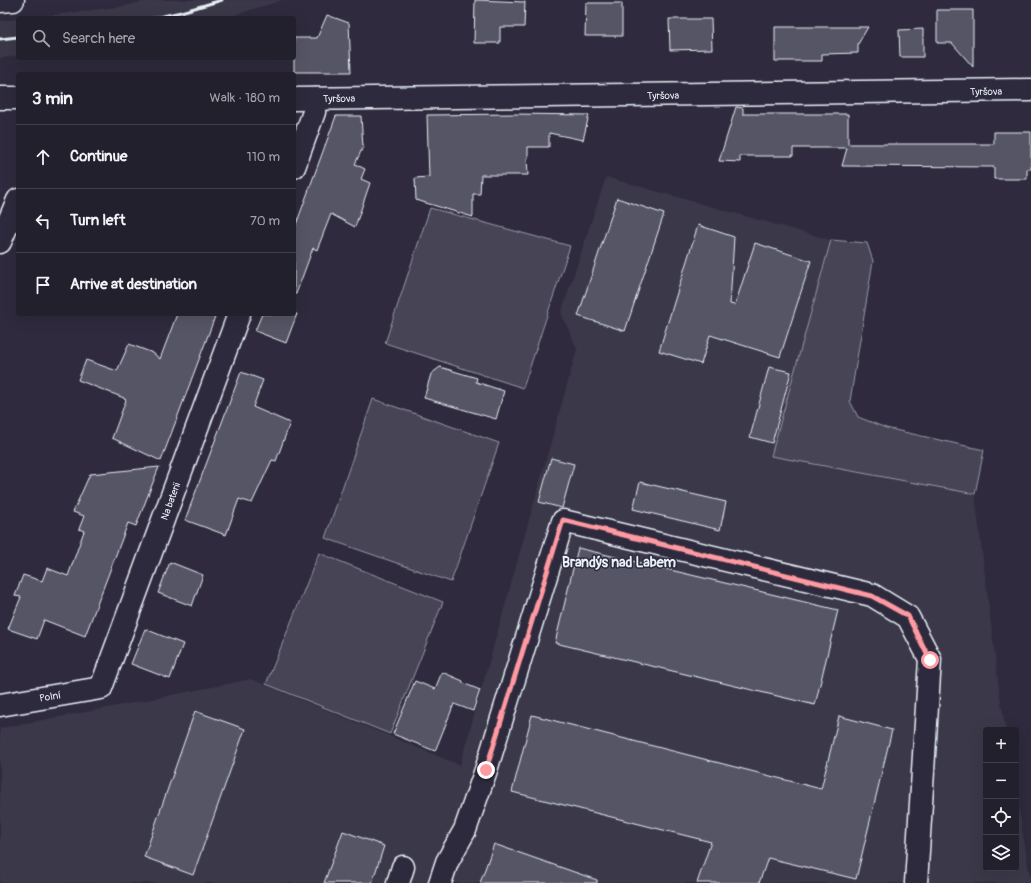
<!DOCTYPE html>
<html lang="en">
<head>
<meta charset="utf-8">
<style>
  body { margin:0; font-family:Pangolin,sans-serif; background:#2f2d3a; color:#f1f3f6 }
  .controls { position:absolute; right:12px; bottom:12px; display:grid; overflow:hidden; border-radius:4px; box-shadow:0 4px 16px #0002 }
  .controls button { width:36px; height:36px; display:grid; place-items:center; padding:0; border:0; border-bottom:1px solid #403e4a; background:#23202e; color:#f1f3f6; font:20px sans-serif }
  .stop { position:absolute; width:12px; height:12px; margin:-9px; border:3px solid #ff9aa2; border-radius:50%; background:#fff }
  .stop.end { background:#ff9aa2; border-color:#fff; box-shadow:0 1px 4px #0008 }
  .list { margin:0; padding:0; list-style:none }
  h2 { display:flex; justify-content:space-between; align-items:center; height:52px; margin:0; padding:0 16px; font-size:17px }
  h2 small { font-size:13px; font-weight:400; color:#a3a3aa }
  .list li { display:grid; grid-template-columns:26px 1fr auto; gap:12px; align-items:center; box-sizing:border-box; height:64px; padding:0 16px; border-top:1px solid #403e4a }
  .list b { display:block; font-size:15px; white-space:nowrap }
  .list em { font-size:13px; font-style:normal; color:#a3a3aa }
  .icon { flex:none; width:22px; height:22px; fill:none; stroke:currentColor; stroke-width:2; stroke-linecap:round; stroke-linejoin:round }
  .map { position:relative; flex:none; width:1031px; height:883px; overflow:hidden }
  .search { position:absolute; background:#23202e; box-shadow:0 4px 16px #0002; left:16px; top:16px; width:280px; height:44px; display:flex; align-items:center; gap:10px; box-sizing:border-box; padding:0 14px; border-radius:4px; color:#a3a3aa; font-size:15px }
  .panel { position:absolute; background:#23202e; box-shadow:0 4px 16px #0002; left:16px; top:72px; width:280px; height:244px; border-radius:4px }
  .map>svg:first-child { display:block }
  .built { fill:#3b3749 }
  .green { fill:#464455; stroke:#979aa6 }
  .building { fill:#575565; stroke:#e8f1f8 }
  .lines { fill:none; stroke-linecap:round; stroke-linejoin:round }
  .minor-casing { stroke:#e8f1f8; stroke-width:25 }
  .minor { stroke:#2f2a3d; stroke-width:22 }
  .rail { stroke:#e8f1f8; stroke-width:3 }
  .route { stroke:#ff9aa2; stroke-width:5 }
  .labels { text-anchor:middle; stroke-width:3; stroke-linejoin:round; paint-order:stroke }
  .street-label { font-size:10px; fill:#e8f1f8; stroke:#2f2a3d }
  .district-label { font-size:14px; font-weight:bold; fill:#e8f1f8; stroke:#2f2a3d }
</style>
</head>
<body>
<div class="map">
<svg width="1031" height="883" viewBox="0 0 1031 883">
  <rect width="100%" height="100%" fill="#2f2a3d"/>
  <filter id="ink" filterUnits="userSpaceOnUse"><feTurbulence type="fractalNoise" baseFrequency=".025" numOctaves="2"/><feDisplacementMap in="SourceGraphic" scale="8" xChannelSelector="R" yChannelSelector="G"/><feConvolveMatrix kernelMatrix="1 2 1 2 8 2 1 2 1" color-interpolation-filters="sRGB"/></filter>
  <g filter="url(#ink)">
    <!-- built -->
    <g class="built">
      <polygon points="151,0 283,0 225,18 28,18 125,6"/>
      <polygon points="18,19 18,56 0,58 0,21"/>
      <polygon points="606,177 831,240 772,456 975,494 1000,696 1006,730 986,730 986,868 1016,868 1016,792 1031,883 0,883 0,728 117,706 251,679 460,765 577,349 561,313"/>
    </g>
    <!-- green -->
    <g class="green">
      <polygon points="430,208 570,246 523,388 385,343"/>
      <polygon points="831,240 867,243 873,261 850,401 858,417 886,428 984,450 975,494 771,456"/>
      <polygon points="373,399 499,443 451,582 325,538"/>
      <polygon points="319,553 443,602 390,734 266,684"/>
    </g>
    <!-- building -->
    <g class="building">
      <polygon points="475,0 525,2 524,27 500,27 500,43 474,43"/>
      <polygon points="586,3 622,3 622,36 585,36"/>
      <polygon points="937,10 973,10 973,67 952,43 937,43"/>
      <polygon points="327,15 349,23 351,72 294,72 294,38 317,38"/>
      <polygon points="669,19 711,19 712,49 670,50"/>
      <polygon points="775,27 868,27 858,44 858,53 822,54 822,61 775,61"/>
      <polygon points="923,29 923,57 900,57 899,30"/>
      <polygon points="736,107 743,108 743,114 848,114 848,144 994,144 994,132 1031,132 1031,169 1027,169 1027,179 994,179 994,167 842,166 847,148 793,148 793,156 740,156 740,162 719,161"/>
      <polygon points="514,114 589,115 583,140 549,133 549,147 528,147 528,158 527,158 528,175 481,175 480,194 473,194 473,217 416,200 415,178 429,177 427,115"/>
      <polygon points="336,116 361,116 363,147 355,164 365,169 361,179 370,183 355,227 331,214 317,250 313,248 296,294 294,294 294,230"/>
      <polygon points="617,198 664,214 625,331 578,316"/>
      <polygon points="698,225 734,237 730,304 735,305 755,243 811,261 780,357 710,335 701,364 659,351"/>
      <polygon points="177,314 216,314 161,461 112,438 126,400 124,399 124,398 78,380 86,360 117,371 129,344 153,353 160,359"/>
      <polygon points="262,314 297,314 286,343 255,331"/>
      <polygon points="440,367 477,378 476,382 504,391 496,419 424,398 431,374"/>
      <polygon points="769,367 791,372 772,443 750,437"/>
      <polygon points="241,372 263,380 253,407 290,423 276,461 272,460 252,503 239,499 226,535 185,520"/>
      <polygon points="551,458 574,464 562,508 539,502"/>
      <polygon points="159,467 136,526 128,523 85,636 44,620 37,639 8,629 21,597 15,596 23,575 42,581 47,568 68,576 84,531 79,529 84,516 73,512 90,474"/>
      <polygon points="640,482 726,502 720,530 633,509"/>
      <polygon points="578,548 838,610 815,705 555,643"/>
      <polygon points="170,562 203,575 192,606 158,593"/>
      <polygon points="145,629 183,644 170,679 131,664"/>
      <polygon points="442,672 463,681 463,683 480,690 473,711 454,704 435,751 393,734 415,681 435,689"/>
      <polygon points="195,711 245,729 193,875 144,857"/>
      <polygon points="532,715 821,789 839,716 892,730 856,879 768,858 759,883 697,883 711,842 512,792"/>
      <polygon points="343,831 384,846 372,883 324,883"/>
      <polygon points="494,844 597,880 597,883 480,883"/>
    </g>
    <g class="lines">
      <defs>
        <g id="minor">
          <polyline points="0,1 13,0"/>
          <polyline points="0,98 18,98"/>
          <polyline points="294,99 1031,90"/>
          <polyline points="294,167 314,112 315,99"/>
          <polyline points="0,242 18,200"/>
          <polyline points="0,705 101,688 239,314"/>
          <polyline points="398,883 403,867"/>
          <polyline points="440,883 447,862 465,830 486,770 563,521 872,595 908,617 930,659 916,883"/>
        </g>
      </defs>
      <!-- minor casing -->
      <use href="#minor" class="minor-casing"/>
      <!-- minor -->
      <use href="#minor" class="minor"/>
      <!-- rail -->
      <g class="rail">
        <polyline points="154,18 181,12 222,0"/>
        <polyline points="0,39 18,37"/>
      </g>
    </g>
  </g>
  <g class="lines" filter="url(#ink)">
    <!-- route -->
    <polyline class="route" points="486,770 563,520 872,596 908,616 930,660"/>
  </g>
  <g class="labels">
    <!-- street labels -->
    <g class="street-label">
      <text transform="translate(986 91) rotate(-1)" y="4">Tyršova</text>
      <text transform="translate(663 95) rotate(-1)" y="4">Tyršova</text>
      <text transform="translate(339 98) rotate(-1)" y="4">Tyršova</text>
      <text transform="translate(170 501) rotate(-70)" y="4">Na baterii</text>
      <text transform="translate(50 696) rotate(-9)" y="4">Polní</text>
    </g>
    <!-- district labels -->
    <g class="district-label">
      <text x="619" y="567">Brandýs nad Labem</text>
    </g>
  </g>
</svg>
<div class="controls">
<button>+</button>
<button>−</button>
<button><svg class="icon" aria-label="locate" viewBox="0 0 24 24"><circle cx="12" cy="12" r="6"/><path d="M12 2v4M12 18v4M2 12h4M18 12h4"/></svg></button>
<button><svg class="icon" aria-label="layers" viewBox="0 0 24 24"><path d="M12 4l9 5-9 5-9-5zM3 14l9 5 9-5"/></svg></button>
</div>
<div class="stop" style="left:930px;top:660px"></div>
<div class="stop end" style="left:486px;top:770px"></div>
<div class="search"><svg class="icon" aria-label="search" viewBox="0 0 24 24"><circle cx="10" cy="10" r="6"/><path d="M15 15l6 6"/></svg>Search here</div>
<section class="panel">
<h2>3 min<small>Walk · 180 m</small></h2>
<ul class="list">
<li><svg class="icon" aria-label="ahead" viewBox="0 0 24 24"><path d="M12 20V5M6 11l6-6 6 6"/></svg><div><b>Continue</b></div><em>110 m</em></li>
<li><svg class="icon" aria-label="left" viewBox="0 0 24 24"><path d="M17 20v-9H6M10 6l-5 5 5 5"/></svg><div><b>Turn left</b></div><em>70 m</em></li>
<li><svg class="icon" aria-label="arrive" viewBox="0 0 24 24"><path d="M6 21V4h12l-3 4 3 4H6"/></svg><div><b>Arrive at destination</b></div></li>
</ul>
</section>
</div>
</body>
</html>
